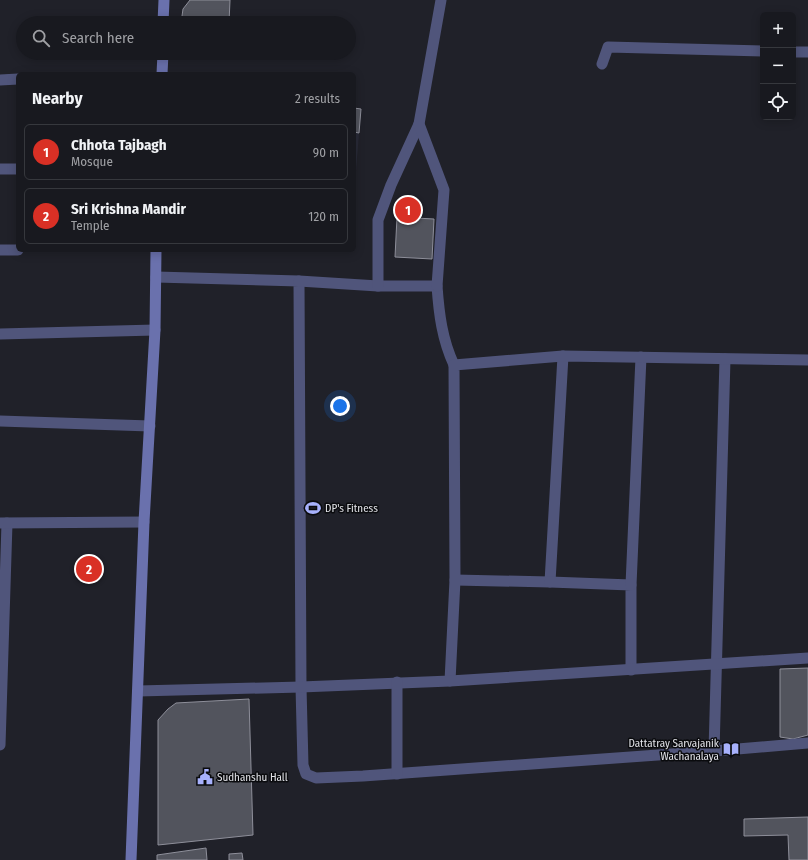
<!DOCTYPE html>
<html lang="en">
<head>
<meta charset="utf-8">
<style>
  body { margin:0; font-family:"Fira Sans Condensed",sans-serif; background:#212228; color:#f1f3f6 }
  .controls { position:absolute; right:12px; top:12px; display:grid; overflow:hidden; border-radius:6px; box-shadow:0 2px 10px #0003 }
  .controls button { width:36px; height:36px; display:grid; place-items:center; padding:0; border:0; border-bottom:1px solid #36383d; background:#18191f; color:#f1f3f6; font:20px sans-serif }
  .you { position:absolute; left:340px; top:406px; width:14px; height:14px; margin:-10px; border:3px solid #fff; border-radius:50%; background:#1a73e8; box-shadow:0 0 0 6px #1a73e833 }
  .badge { display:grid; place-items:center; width:26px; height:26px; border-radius:50%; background:#d93025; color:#fff; font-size:13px; font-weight:700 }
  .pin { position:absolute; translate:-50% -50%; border:2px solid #fff; box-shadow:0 1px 4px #0006 }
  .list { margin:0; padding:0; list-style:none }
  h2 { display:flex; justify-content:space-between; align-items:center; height:52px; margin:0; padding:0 16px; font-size:17px }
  h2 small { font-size:13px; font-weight:400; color:#9fa0a4 }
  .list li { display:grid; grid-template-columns:26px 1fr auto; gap:12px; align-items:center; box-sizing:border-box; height:56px; margin:0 8px 8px; padding:0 8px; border:1px solid #36383d; border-radius:6px }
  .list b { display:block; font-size:15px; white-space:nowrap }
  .list p { margin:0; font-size:13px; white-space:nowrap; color:#9fa0a4 }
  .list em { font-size:13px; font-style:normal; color:#9fa0a4 }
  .icon { flex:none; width:22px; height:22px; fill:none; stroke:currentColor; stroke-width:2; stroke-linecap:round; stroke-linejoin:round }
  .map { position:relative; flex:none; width:808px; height:860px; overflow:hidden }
  .search { position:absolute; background:#18191f; box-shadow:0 2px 10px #0003; left:16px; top:16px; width:340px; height:44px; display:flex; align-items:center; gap:10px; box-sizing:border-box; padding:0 14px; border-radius:22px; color:#9fa0a4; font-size:15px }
  .panel { position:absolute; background:#18191f; box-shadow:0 2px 10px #0003; left:16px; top:72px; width:340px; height:180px; border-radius:6px }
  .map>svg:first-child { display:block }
  .built { fill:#282a37 }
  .building { fill:#52545d; stroke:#8e8f9a }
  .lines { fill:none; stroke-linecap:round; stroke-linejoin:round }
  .minor { stroke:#50557b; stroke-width:11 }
  .tertiary { stroke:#50557b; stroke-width:11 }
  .secondary { stroke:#6a71ad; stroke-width:11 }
  .labels { text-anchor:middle; stroke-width:3; stroke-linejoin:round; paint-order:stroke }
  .poi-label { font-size:11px; fill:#e1e2e7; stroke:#0a0b0e; text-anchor:start }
</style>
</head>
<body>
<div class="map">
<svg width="808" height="860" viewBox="0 0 808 860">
  <rect width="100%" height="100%" fill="#202129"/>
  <!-- built -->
  <polygon class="built" points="354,108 361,109 356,171 354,171"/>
  <!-- building -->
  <g class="building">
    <polygon points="190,0 230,0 229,23 181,23 183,9"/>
    <polygon points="354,108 361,109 359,133 354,132"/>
    <polygon points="397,217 434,219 432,259 395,257"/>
    <polygon points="808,668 808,735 793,739 780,737 780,669"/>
    <polygon points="249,699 253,835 158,845 158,720 168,709 176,703"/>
    <polygon points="808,817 808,860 789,860 788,835 744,836 744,819"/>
    <polygon points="206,848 207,860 157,860 157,855"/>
    <polygon points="242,853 243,860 229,860 229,854"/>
  </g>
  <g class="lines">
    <!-- minor -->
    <g class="minor">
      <polyline points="793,52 808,52"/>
      <polyline points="215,53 278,54 291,53"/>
      <polyline points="602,64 608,47 763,51"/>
      <polyline points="0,80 18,79"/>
      <polyline points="0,169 18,169"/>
      <polyline points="0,250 18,250"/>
      <polyline points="156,277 299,281 301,687 303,765 306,774 316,778 363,776 714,751"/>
      <path d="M 299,281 L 378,286 L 437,286 C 439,314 442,339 454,365"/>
      <polyline points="378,286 378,220 391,185 419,124"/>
      <polyline points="437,286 444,190 419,124 441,0"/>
      <polyline points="0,334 155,330"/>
      <polyline points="725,359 714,751 808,743"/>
      <polyline points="0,421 150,426"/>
      <polyline points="455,580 550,582 563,356"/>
      <polyline points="550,582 631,585 631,670"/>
      <polyline points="631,585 641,357"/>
      <polyline points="450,681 455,580 454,365 563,356 808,360"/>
      <polyline points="138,691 301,687 450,681 808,658"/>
      <polyline points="0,745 7,523"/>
      <polyline points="397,774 397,682"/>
    </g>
    <!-- tertiary -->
    <polyline class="tertiary" points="0,523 144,522"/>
    <!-- secondary -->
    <g class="secondary">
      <polyline points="163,23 164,0"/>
      <polyline points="162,74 163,53"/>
      <polyline points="131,860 144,522 155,330 156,250"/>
    </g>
  </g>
  <!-- icons -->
  <defs>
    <symbol id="stadium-bare" viewBox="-9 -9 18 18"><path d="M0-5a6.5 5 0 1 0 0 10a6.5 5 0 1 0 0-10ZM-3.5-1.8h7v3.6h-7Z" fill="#a7b1fc" stroke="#0a0b0e" stroke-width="2.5" paint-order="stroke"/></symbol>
    <symbol id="library-bare" viewBox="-9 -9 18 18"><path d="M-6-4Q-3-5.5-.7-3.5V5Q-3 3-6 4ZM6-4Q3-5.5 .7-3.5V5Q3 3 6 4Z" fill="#a7b1fc" stroke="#0a0b0e" stroke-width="2.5" paint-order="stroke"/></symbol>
    <symbol id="civic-bare" viewBox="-9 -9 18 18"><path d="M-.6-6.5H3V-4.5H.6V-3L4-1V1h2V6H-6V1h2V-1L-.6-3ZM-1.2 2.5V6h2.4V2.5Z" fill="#a7b1fc" stroke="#0a0b0e" stroke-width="2.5" paint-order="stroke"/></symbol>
  </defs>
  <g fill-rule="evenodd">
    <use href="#stadium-bare" x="302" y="497" width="22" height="22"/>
    <use href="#library-bare" x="720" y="738" width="22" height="22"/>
    <use href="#civic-bare" x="194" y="766" width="22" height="22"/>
  </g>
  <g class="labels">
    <!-- poi labels -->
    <g class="poi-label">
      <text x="325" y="512">DP's Fitness</text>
      <text x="719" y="747" text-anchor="end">Dattatray Sarvajanik<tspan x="719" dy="13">Wachanalaya</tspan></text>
      <text x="217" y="781">Sudhanshu Hall</text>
    </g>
  </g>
</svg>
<div class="controls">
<button>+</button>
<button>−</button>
<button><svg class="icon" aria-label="locate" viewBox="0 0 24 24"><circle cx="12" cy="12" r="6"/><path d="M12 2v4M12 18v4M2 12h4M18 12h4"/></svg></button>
</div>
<div class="you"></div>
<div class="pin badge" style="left:408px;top:210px">1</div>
<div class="pin badge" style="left:89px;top:569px">2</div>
<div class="search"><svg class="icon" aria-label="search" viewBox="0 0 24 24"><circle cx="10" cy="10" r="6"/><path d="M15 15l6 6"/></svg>Search here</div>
<section class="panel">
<h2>Nearby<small>2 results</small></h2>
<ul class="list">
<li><span class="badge">1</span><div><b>Chhota Tajbagh</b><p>Mosque</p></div><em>90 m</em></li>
<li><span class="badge">2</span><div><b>Sri Krishna Mandir</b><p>Temple</p></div><em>120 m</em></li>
</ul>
</section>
</div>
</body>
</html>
